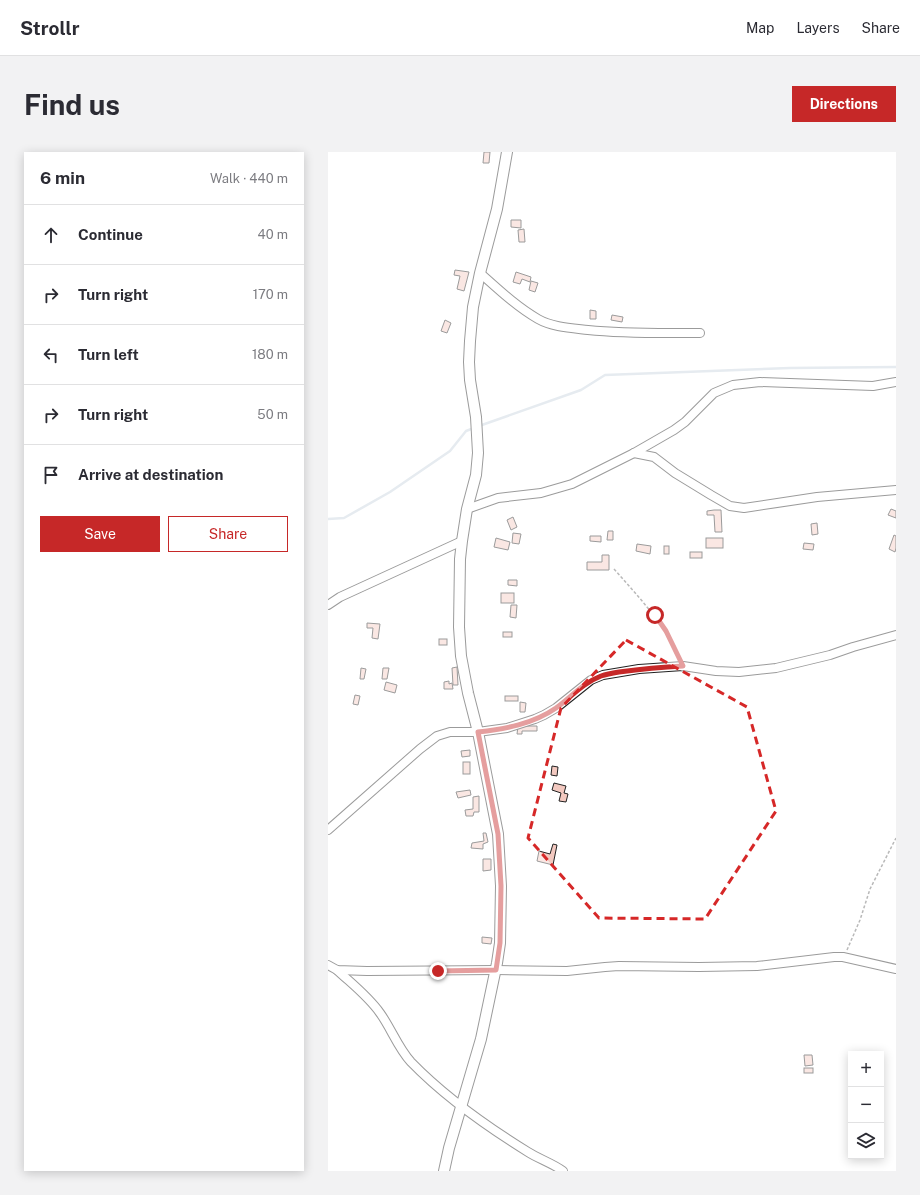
<!DOCTYPE html>
<html lang="en">
<head>
<meta charset="utf-8">
<style>
  body { margin:0; font-family:"Public Sans",sans-serif; background:#f2f2f3; color:#2b2b33 }
  .controls { position:absolute; right:12px; bottom:12px; display:grid; overflow:hidden; border-radius:0px; box-shadow:0 2px 10px #0003 }
  .controls button { width:36px; height:36px; display:grid; place-items:center; padding:0; border:0; border-bottom:1px solid #e1e1e2; background:#fff; color:#2b2b33; font:20px sans-serif }
  .stop { position:absolute; width:12px; height:12px; margin:-9px; border:3px solid #c62828; border-radius:50%; background:#fff }
  .stop.end { background:#c62828; border-color:#fff; box-shadow:0 1px 4px #0008 }
  .list { margin:0; padding:0; list-style:none }
  h2 { display:flex; justify-content:space-between; align-items:center; height:52px; margin:0; padding:0 16px; font-size:17px }
  h2 small { font-size:13px; font-weight:400; color:#7c7c81 }
  .list li { display:grid; grid-template-columns:26px 1fr auto; gap:12px; align-items:center; box-sizing:border-box; height:60px; padding:0 16px; border-top:1px solid #e1e1e2 }
  .list b { display:block; font-size:15px; white-space:nowrap }
  .list em { font-size:13px; font-style:normal; color:#7c7c81 }
  .actions { display:flex; gap:8px; padding:12px 16px }
  .actions a { flex:1; padding:9px 0; border:1px solid #c62828; border-radius:0px; text-align:center; font-size:14px; color:#c62828 }
  .actions .main { background:#c62828; color:#fff }
  .icon { flex:none; width:22px; height:22px; fill:none; stroke:currentColor; stroke-width:2; stroke-linecap:round; stroke-linejoin:round }
  .map { position:relative; flex:none; width:568px; height:1019px; overflow:hidden; border-radius:0px }
  header { display:flex; align-items:center; gap:24px; box-sizing:border-box; height:56px; padding:0 20px; background:#fff; border-bottom:1px solid #e1e1e2 }
  header strong { font-size:19px }
  nav { display:flex; gap:22px; margin-inline-start:auto; font-size:14px }
  .intro { display:flex; align-items:center; justify-content:space-between; box-sizing:border-box; height:96px; padding:0 24px }
  h1 { margin:0; font-size:28px }
  .button { padding:10px 18px; border-radius:0px; background:#c62828; color:#fff; font-size:14px; font-weight:700 }
  main { display:flex; gap:24px; padding:0 24px }
  aside { flex:1; background:#fff; border-radius:0px; box-shadow:0 2px 10px #0003 }
  .map>svg:first-child { display:block }
  .lines { fill:none; stroke-linecap:round; stroke-linejoin:round }
  .stream { stroke:#c7d3dd; stroke-width:2.5 }
  .building { fill:#f3c9c0; stroke:#222 }
  .minor-casing { stroke:#222; stroke-width:10 }
  .tertiary-casing { stroke:#222; stroke-width:12 }
  .path { stroke:#646464; stroke-width:1.5; stroke-dasharray:3 2; stroke-linecap:butt }
  .minor { stroke:#fff; stroke-width:8 }
  .tertiary { stroke:#fff; stroke-width:10 }
  .route { stroke:#c62828; stroke-width:5 }
  .marked { fill:none; stroke:#d62828; stroke-width:3; stroke-dasharray:8 5; stroke-linejoin:round }
</style>
</head>
<body>
<header>
<strong>Strollr</strong>
<nav><a>Map</a><a>Layers</a><a>Share</a></nav>
</header>
<div class="intro"><h1>Find us</h1><a class="button">Directions</a></div>
<main>
<aside>
<h2>6 min<small>Walk · 440 m</small></h2>
<ul class="list">
<li><svg class="icon" aria-label="ahead" viewBox="0 0 24 24"><path d="M12 20V5M6 11l6-6 6 6"/></svg><div><b>Continue</b></div><em>40 m</em></li>
<li><svg class="icon" aria-label="right" viewBox="0 0 24 24"><path d="M7 20v-9h11M14 6l5 5-5 5"/></svg><div><b>Turn right</b></div><em>170 m</em></li>
<li><svg class="icon" aria-label="left" viewBox="0 0 24 24"><path d="M17 20v-9H6M10 6l-5 5 5 5"/></svg><div><b>Turn left</b></div><em>180 m</em></li>
<li><svg class="icon" aria-label="right" viewBox="0 0 24 24"><path d="M7 20v-9h11M14 6l5 5-5 5"/></svg><div><b>Turn right</b></div><em>50 m</em></li>
<li><svg class="icon" aria-label="arrive" viewBox="0 0 24 24"><path d="M6 21V4h12l-3 4 3 4H6"/></svg><div><b>Arrive at destination</b></div></li>
</ul>
<div class="actions"><a class="main">Save</a><a>Share</a></div>
</aside>
<div class="map">
<svg width="568" height="1019" viewBox="0 0 568 1019">
  <rect width="100%" height="100%" fill="#fff"/>
  <g class="lines">
    <!-- stream -->
    <g class="stream">
      <polyline points="151,274 253,238 277,223 462,216 568,215"/>
      <polyline points="0,367 16,366 62,340 122,299 138,279 146,276"/>
    </g>
  </g>
  <!-- building -->
  <g class="building">
    <polygon points="156,0 162,0 161,11 155,11"/>
    <polygon points="183,68 193,68 193,76 183,75"/>
    <polygon points="196,77 197,90 191,90 190,78"/>
    <polygon points="127,118 141,120 136,139 129,137 132,124 126,123"/>
    <polygon points="188,120 203,125 202,130 194,127 192,132 185,130"/>
    <polygon points="203,129 210,131 207,140 201,138"/>
    <polygon points="262,158 268,159 268,167 262,167"/>
    <polygon points="284,163 295,165 294,170 283,168"/>
    <polygon points="117,168 123,171 119,181 113,179"/>
    <polygon points="563,357 568,359 568,366 560,363"/>
    <polygon points="386,358 393,358 394,380 387,380 386,363 379,363 379,359"/>
    <polygon points="185,365 189,375 183,378 179,368"/>
    <polygon points="489,371 490,382 484,383 483,372"/>
    <polygon points="280,379 285,379 285,388 279,388"/>
    <polygon points="185,381 193,382 191,392 184,391"/>
    <polygon points="566,383 568,384 568,396 567,400 561,397"/>
    <polygon points="262,384 273,384 273,390 262,389"/>
    <polygon points="168,386 182,390 180,398 166,395"/>
    <rect x="378" y="386" width="17" height="10"/>
    <polygon points="476,391 486,392 485,398 475,397"/>
    <polygon points="309,392 323,394 322,402 308,399"/>
    <rect x="336" y="394" width="5" height="8"/>
    <rect x="362" y="400" width="12" height="6"/>
    <polygon points="274,403 281,403 281,418 259,418 259,410 274,410"/>
    <polygon points="180,428 189,428 189,434 180,433"/>
    <rect x="173" y="441" width="13" height="10"/>
    <polygon points="183,453 189,453 188,466 182,465"/>
    <polygon points="39,471 52,472 50,487 44,486 45,476 39,476"/>
    <rect x="175" y="480" width="9" height="5"/>
    <rect x="111" y="487" width="8" height="6"/>
    <polygon points="129,515 130,533 125,533 124,516"/>
    <polygon points="33,516 38,517 36,527 32,527"/>
    <polygon points="55,516 61,516 59,527 54,527"/>
    <polygon points="121,529 121,532 124,531 125,537 116,537 116,530"/>
    <polygon points="58,530 69,533 67,541 56,538"/>
    <polygon points="27,543 32,544 30,553 25,552"/>
    <rect x="177" y="544" width="13" height="5"/>
    <polygon points="192,550 198,551 197,560 192,560"/>
    <polygon points="190,574 209,574 209,579 194,579 194,582 189,582"/>
    <polygon points="142,598 142,604 134,605 133,599"/>
    <rect x="135" y="610" width="7" height="12"/>
    <polygon points="224,614 230,615 229,624 223,623"/>
    <polygon points="226,631 238,634 236,641 240,642 238,650 231,649 233,641 224,638"/>
    <polygon points="142,638 143,643 130,646 128,640"/>
    <polygon points="151,644 151,660 146,660 145,664 138,664 137,658 145,657 145,645"/>
    <polygon points="155,681 158,681 160,690 155,692 155,697 143,696 144,691 156,689"/>
    <polygon points="225,692 229,693 225,713 209,709 211,699 222,702"/>
    <polygon points="155,707 163,707 163,718 155,719"/>
    <polygon points="154,785 164,786 163,792 154,791"/>
    <polygon points="476,903 484,903 485,913 477,914"/>
    <rect x="476" y="916" width="9" height="5"/>
  </g>
  <g class="lines">
    <defs>
      <g id="minor">
        <path d="M 152,121 C 170,137 189,155 210,167 C 224,175 243,176 260,178 C 298,182 334,181 372,181"/>
        <polyline points="306,301 326,305 347,321 383,343 402,354 416,356 489,345 568,338"/>
        <polyline points="139,357 170,346 213,341 244,332 306,301 346,278 357,270 386,241 405,233 432,230 545,234 568,230"/>
        <polyline points="0,453 12,445 134,389"/>
        <polyline points="0,678 92,597 109,584 122,580 150,580 179,576 207,567 216,563 228,556 263,528 275,523 311,517 355,514 388,519 411,520 448,516 502,503 525,495 568,483"/>
        <polyline points="0,813 9,818 39,819 168,818 239,819 277,815 291,814 371,815 429,814 506,805 515,805 568,817"/>
        <path d="M 9,818 C 24,832 40,844 52,861 C 63,876 70,896 83,910 C 117,945 158,974 200,1000 C 211,1007 224,1011 235,1019"/>
      </g>
      <polyline id="tertiary" points="116,1019 121,996 153,887 169,811 172,791 173,734 170,682 150,580 140,541 133,504 131,475 132,407 134,389 139,357 148,323 150,301 148,265 142,228 141,210 142,189 145,155 152,121 169,57 179,0"/>
    </defs>
    <!-- minor casing -->
    <use href="#minor" class="minor-casing"/>
    <!-- tertiary casing -->
    <use href="#tertiary" class="tertiary-casing"/>
    <!-- path -->
    <g class="path">
      <path d="M 286,417 C 311,445 336,472 352,506"/>
      <polyline points="519,798 532,768 542,737 568,686"/>
    </g>
    <!-- minor -->
    <use href="#minor" class="minor"/>
    <!-- tertiary -->
    <use href="#tertiary" class="tertiary"/>
  </g>
  <g class="lines">
    <!-- route -->
    <path class="route" d="M 110,819 L 168,818 L 172,791 L 173,734 L 170,682 L 150,580 C 177,577 205,572 228,556 C 243,545 255,531 273,524 C 279,522 285,521 291,520 C 313,517 334,515 355,514 L 338,479 L 327,463"/>
  </g>
  <!-- marked area -->
  <path d="M0 0H568V1019H0ZM 298,488 L 419,555 L 448,659 L 377,767 L 271,766 L 200,686 L 233,556 Z" fill="#fff" fill-opacity=".55" fill-rule="evenodd"/>
  <path class="marked" d="M 298,488 L 419,555 L 448,659 L 377,767 L 271,766 L 200,686 L 233,556 Z"/>
</svg>
<div class="controls">
<button>+</button>
<button>−</button>
<button><svg class="icon" aria-label="layers" viewBox="0 0 24 24"><path d="M12 4l9 5-9 5-9-5zM3 14l9 5 9-5"/></svg></button>
</div>
<div class="stop" style="left:327px;top:463px"></div>
<div class="stop end" style="left:110px;top:819px"></div>
</div>
</main>
</body>
</html>
